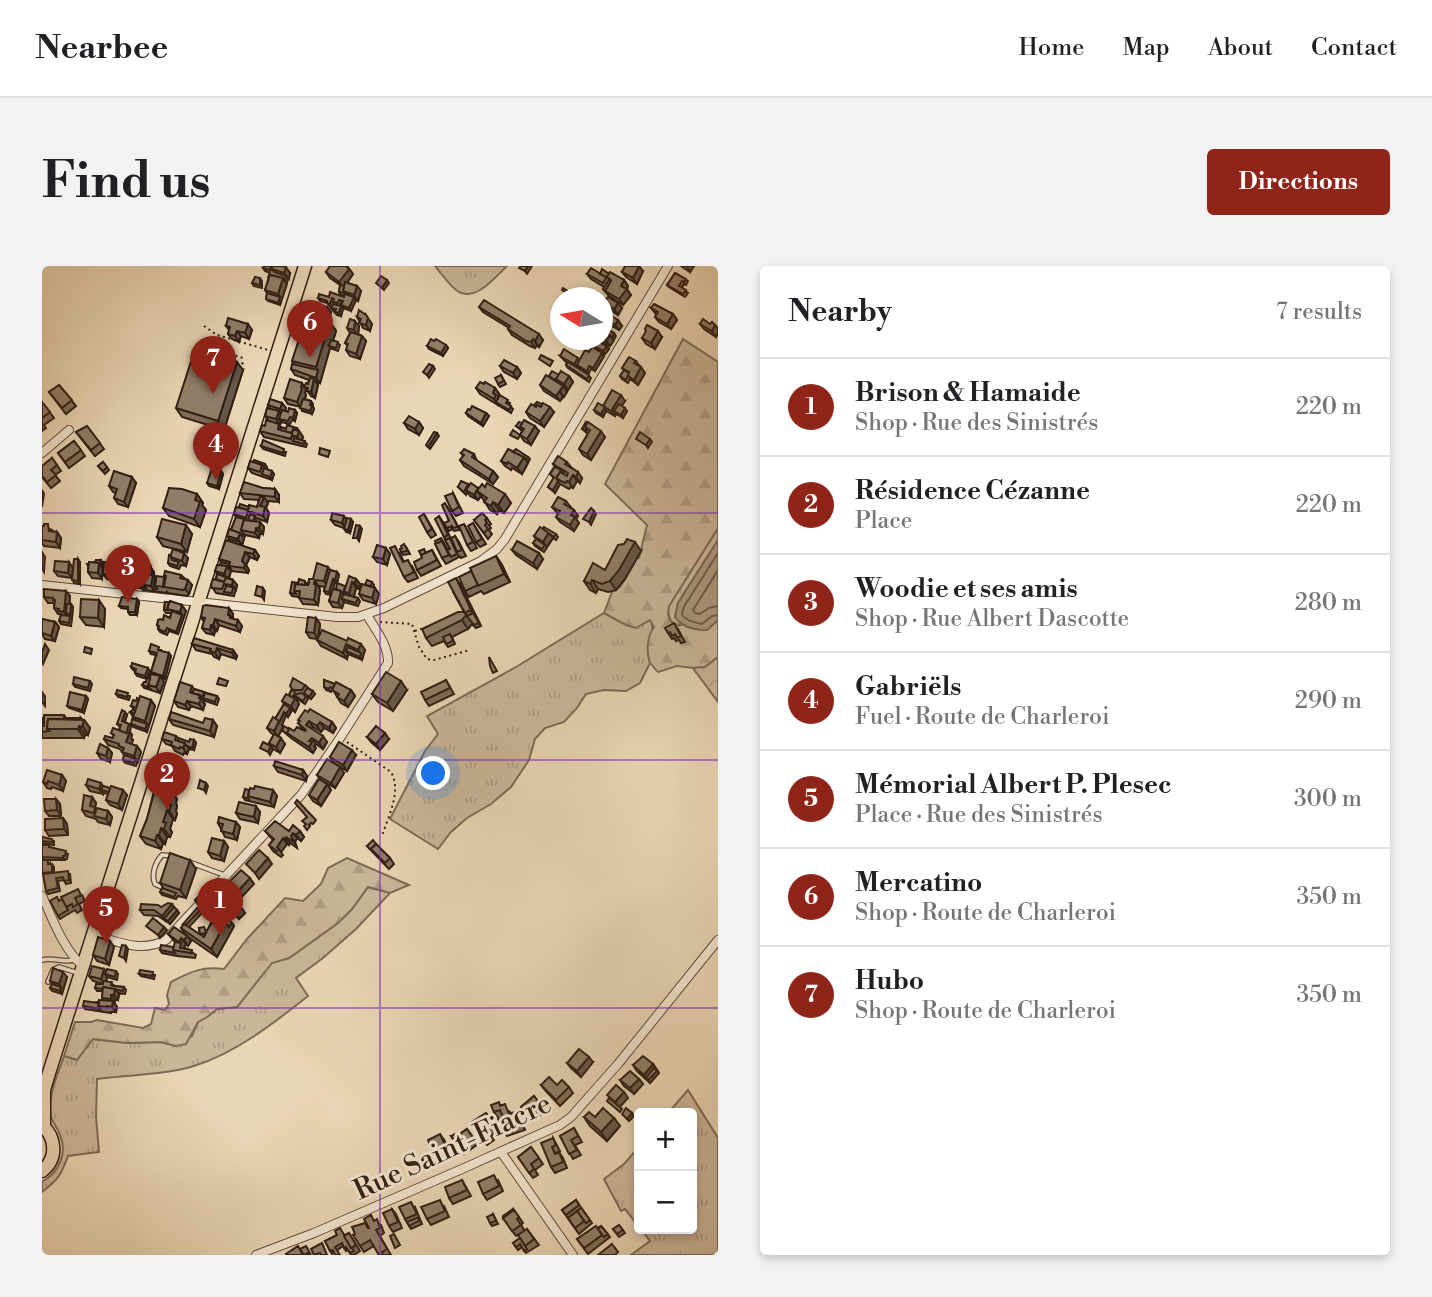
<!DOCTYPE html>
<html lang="en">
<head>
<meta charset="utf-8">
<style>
  body { margin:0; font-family:"Libre Bodoni",serif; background:#f2f2f2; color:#202124 }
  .controls { position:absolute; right:21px; bottom:21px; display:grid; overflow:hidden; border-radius:7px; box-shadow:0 4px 10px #0003 }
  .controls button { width:63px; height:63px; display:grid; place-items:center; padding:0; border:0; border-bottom:2px solid #e0e0e0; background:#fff; color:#202124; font:35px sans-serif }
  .compass { position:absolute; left:508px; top:21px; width:63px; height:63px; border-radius:50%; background:#fff; box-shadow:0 4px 10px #0003; rotate:281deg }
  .you { position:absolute; left:392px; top:508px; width:24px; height:24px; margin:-18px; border:5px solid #fff; border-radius:50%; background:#1a73e8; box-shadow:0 0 0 10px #1a73e833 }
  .badge { display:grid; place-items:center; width:46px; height:46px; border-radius:50%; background:#8f2418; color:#fff; font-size:23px; font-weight:700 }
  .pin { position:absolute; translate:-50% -58px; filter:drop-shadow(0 2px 4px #0008) }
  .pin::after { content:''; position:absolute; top:37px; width:24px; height:21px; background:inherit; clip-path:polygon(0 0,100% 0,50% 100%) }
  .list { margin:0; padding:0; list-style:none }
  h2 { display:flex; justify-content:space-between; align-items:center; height:91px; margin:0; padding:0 28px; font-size:30px }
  h2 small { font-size:23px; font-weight:400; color:#757577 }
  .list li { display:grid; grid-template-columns:46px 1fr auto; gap:21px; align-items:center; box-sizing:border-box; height:98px; padding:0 28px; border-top:2px solid #e0e0e0 }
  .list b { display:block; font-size:26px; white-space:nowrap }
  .list p { margin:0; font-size:23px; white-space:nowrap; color:#757577 }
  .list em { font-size:23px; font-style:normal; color:#757577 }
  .map { position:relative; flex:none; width:676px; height:989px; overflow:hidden; border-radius:7px }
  header { display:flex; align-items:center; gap:42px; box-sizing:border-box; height:98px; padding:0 35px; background:#fff; border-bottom:2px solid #e0e0e0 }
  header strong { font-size:33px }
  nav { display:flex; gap:38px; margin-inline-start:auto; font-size:24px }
  .intro { display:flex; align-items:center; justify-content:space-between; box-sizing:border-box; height:168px; padding:0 42px }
  h1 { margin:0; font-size:49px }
  .button { padding:18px 32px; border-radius:7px; background:#8f2418; color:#fff; font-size:24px; font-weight:700 }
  main { display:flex; gap:42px; padding:0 42px }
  aside { flex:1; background:#fff; border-radius:7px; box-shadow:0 4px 10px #0003 }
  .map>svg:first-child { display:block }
  .grass { fill:url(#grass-tufts); stroke:#7f6b57; stroke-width:2 }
  .forest { fill:url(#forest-firs); stroke:#7f6b57; stroke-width:2 }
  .park { fill:url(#park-crowns); stroke:#7f6b57; stroke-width:2 }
  .water { fill:#ac977e; stroke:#7c6754; stroke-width:2 }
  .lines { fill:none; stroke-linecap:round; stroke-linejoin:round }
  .shore { stroke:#705c4a; stroke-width:2 }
  .service-casing { stroke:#614d3d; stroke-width:6 }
  .minor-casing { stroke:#614d3d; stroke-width:10 }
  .primary-casing { stroke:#332015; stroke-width:15 }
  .path { stroke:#332015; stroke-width:2; stroke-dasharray:2 3.5; stroke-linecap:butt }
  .service { stroke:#f1e4ce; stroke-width:3.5 }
  .minor { stroke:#f1e4ce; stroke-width:8 }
  .primary { stroke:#ead5b4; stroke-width:12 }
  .wall { fill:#7e6c59; stroke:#332015; stroke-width:2 }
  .shaded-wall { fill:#665849; stroke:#332015; stroke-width:2 }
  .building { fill:#927e68; stroke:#332015; stroke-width:2 }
  .grid { fill:none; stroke:#7b2cbf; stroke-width:2; stroke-opacity:0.55 }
  .labels { text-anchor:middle; stroke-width:6; stroke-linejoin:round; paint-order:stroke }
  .street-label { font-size:28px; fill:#332015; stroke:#f1e4ce }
</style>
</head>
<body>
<header>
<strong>Nearbee</strong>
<nav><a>Home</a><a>Map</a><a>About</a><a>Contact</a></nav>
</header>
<div class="intro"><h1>Find us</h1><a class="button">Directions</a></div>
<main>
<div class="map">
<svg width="676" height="989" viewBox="0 0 676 989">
  <defs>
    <pattern id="grass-tufts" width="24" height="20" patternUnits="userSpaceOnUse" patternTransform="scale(1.75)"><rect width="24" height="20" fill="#cbb699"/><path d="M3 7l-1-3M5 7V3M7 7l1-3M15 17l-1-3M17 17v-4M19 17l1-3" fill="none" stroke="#af9c83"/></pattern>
    <pattern id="forest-firs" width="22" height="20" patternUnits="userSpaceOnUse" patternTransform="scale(1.75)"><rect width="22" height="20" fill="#cbb699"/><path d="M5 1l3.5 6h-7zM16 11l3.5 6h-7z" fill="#af9c83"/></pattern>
    <pattern id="park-crowns" width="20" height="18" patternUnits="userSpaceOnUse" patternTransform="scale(1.75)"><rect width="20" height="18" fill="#cbb699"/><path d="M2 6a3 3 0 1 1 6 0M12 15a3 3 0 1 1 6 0" fill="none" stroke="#af9c83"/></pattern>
  </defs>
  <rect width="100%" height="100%" fill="#ead5b4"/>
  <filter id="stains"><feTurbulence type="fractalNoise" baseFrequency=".00286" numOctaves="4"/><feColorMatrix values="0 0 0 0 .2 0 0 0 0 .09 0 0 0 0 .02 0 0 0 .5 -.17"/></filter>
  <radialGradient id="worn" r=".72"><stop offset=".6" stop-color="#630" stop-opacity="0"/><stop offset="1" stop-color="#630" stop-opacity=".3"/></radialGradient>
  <!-- grass -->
  <g class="grass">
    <path d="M 393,0 L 465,0 C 453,11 435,35 417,26 C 408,21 400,8 393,0 Z"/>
    <path d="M 676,262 L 676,274 L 636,337 L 633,351 L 642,358 C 629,361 625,352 627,340 Z"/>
    <path d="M 562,347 C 577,355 592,366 608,353 C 615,367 605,382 608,397 L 598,417 L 584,425 L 562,424 L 544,428 L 535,442 L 522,456 L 503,462 L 493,473 L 487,494 L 469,521 L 449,538 L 425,552 L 409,566 L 396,583 L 348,553 L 383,485 L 396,468 L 385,450 L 474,401 Z"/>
    <path d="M 326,621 L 348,627 L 314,663 L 281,692 L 254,712 L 266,730 C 232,757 194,787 152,800 C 122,809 86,809 55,813 L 54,851 L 57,886 L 26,890 C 19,909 17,913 0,926 L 0,916 C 16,907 26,888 18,869 C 13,856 6,854 8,838 C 9,822 17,805 22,790 L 35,793 L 50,773 L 85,777 L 119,776 L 134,780 L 150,770 L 156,756 L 165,751 L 175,743 L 195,741 L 230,696 L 247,692 L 296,657 L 310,643 Z"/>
    <polygon points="646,824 676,872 676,989 589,989 608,975 599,963 650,963 650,847 626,847"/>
    <polygon points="597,881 597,961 583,943 579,945 562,913 582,898"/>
  </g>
  <!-- forest -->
  <g class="forest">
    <path d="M 641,73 L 676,96 L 676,262 L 627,340 L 626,347 L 627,353 L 631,358 L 636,360 L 642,358 L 645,361 L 665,364 L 676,354 L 676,391 L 663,401 L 651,402 L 635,400 L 616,406 C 615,406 609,397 608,397 C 604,386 605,370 612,361 L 608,354 L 594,362 L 584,359 L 562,347 L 570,326 L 578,321 L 595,292 L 597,292 L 605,259 L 563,218 Z"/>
    <path d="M 305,592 L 367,619 L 348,627 L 326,621 L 310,643 L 296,657 L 247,692 L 230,697 L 195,741 L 175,743 L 165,751 L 156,756 L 144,778 L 134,780 L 119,776 L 85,777 L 51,773 L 35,794 L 22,790 L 33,756 L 49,756 L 55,754 L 101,762 L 109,758 L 113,742 L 123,744 L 127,738 L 125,729 L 129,716 C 148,706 160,700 182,703 L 205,673 L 243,632 L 261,635 L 279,618 L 286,602 Z"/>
  </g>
  <!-- park -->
  <polygon class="park" points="676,391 676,436 651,402 663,401"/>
  <!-- water -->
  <path class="water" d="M 676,274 L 676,354 L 665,364 C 653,365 639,360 633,351 L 636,337 Z"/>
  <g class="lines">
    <!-- shore -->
    <g class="shore">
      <path d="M 676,287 L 643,339 C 642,340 640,347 640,348 C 642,354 655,357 660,358 L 670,350 L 676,349"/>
      <polyline points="676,304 651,344 653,347 658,348 667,342 676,340"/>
    </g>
    <defs>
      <g id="service">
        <polyline points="147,596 182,609"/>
        <path d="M 124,623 L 113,618 C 109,608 113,597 120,589 L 130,590"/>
        <path d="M 0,694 C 11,691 21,697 32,694"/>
        <polyline points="6,716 11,704 17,701 36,707"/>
      </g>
      <g id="minor">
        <polyline points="0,187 27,164"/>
        <polyline points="0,319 295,351 316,351 342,342 439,295 455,283 463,273 626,0"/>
        <path d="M 0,630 C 11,653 21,684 42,701"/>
        <path d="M 52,669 C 77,676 99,687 124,674 L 259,529 L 298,472 L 346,397 C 347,380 333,363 325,349"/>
        <polyline points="459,886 531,989"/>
        <polyline points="214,989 272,967 420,903 518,859 529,851 576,798 676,674"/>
      </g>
      <g id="primary">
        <path d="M 0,859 C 14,872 16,892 0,905"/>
        <polyline points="2,861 2,824 7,807 263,0"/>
      </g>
    </defs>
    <!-- service casing -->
    <use href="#service" class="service-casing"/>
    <!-- minor casing -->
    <use href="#minor" class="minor-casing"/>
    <!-- primary casing -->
    <use href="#primary" class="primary-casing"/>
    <!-- path -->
    <g class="path">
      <polyline points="162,60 175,69 226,84"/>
      <polyline points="167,82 201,92 203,94"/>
      <polyline points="195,97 198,99 204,95"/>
      <polyline points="338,356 370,358 377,381 385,393 392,394 428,384"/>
      <polyline points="373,365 385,361"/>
      <path d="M 305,476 L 349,506 C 360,525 346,551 340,570"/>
    </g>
    <!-- service -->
    <use href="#service" class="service"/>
    <!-- minor -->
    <use href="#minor" class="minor"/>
    <!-- primary -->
    <use href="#primary" class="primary"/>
  </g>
  <!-- wall -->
  <g class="wall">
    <polygon points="305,0 311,8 305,17 315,20 319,25 316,35 314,34 309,45 301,42 299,37 298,40 301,43 299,50 295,49 289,42 290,41 287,40 285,37 278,35 276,32 302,31 303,30 299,29 297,26 298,19 288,12 284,6"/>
    <polygon points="639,0 652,0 648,6"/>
    <polygon points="221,2 248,7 238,39 226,35 224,33 225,27 223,24 228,7 223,5"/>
    <polygon points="601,5 595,18 584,11 580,6"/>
    <polygon points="633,7 646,15 644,19 642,18 640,22 646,27 643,31 627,21 625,19"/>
    <polygon points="545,8 567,8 582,14 586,20 585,23 589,29 581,39 567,30 561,23 562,21 549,13"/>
    <polygon points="218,12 220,15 220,22 212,20 210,17 212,14"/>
    <polygon points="561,32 580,42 576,49 561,39"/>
    <polygon points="285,41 289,46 286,56 288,56 294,65 291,74 298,79 296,85 288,82 278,117 274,116 276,119 273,132 269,130 264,123 263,127 264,129 263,133 269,135 271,138 271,141 272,143 270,148 260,145 259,141 246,138 242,132 266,118 267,114 253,109 249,103 252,98 250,95 261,67 270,51 271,46 269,43"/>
    <polygon points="437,41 501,74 497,81 495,79 493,82 488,80 470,69 466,63 467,62 441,46"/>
    <polygon points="609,42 631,48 635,54 629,63 617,56 613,51 614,48"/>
    <polygon points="561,45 580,60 577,64 561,55"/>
    <polygon points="315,51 330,58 328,65 321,62"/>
    <polygon points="658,58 673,59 676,63 676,67 674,71 662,63"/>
    <polygon points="184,60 210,64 207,73 199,70 197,76 190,73 186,68 187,64"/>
    <polygon points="317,60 316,68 320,70 324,75 318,93 308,90 304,84 306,80 303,77 308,67 305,62"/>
    <polygon points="561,61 572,67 574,70 568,80 556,74 561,74"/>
    <polygon points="620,71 613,83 604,78 600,72"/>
    <polygon points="542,74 565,80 567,83 563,88 544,77"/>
    <polygon points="404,79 406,82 401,90 387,83 385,80"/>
    <polygon points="547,86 560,87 562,90 553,105 549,103 547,107 537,102 549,112 547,116 526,102 524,99 525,97 518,90 538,94"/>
    <polygon points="594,95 603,107 596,119 588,113 586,117 580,113 578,110 582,104 580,102"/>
    <polygon points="458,100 475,101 479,107 475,113 462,106"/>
    <polygon points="201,104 182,164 140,151 134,142"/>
    <polygon points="459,109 464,118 458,121 456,118"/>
    <polygon points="517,109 527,110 531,116 526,124 522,121 525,126 518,135 502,125 498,119 508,111"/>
    <polygon points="442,118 453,122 457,128 456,131 456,132 468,137 467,139 471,143 469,147 438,128 434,122"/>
    <polygon points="17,119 34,140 24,148 7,126"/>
    <polygon points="583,135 579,140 585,145 581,152 574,148 573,150 564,145 561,151 554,147 552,144"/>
    <polygon points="0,136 12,152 2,159 4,162 0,165"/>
    <polygon points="240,137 244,142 243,145 246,146 253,144 255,147 253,155 250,154 248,158 239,156 238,159 237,159 239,161 244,163 255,162 261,171 260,174 265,178 264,181 222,171 218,165 227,155 223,150 228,143 226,139"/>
    <polygon points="491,140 512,146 502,161 488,152 484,146"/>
    <polygon points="424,147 444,147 447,150 441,160 426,150"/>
    <polygon points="377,156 381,162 377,169 366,163 362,157"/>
    <polygon points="544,156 563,171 549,194 541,189 537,183 546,168 540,163"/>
    <polygon points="480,157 497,165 489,179 482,175 478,169 480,165 474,160"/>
    <polygon points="45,160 62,183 53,190 34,166"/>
    <polygon points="32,175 43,190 27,202 16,187"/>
    <polygon points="219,180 244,186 243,190 221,183"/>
    <polygon points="471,186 486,191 488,193 480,208 470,202 469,204 463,200 459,195"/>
    <polygon points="419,187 432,188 435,195 451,205 456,211 451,218 422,200 418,194 421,190"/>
    <polygon points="10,192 19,205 13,209 18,215 9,222 0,211"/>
    <polygon points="61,196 67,204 63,208 56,200"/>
    <polygon points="525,196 529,201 540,212 538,217 535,215 531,222 529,221 527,223 518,218 513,227 506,221 512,212 508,208 513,201 511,198"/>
    <polygon points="223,198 225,201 225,203 232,208 230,214 210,207 206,202"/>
    <polygon points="179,205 181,208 177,223 167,220 165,217"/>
    <polygon points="94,217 86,241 76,238 72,232 74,227 71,226 67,220"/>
    <polygon points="426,218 427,220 436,222 469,237 462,247 457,244 455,248 448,244 439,230 436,234 428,230 425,226 424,229 416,221"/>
    <polygon points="221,222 233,223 237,229 237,236 225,235 226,237 224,242 227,247 225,256 214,252 214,255 218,256 222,261 221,268 218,268 217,272 203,269 200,280 213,284 217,290 215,294 208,291 204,299 207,304 206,307 189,305 187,312 191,314 195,319 192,330 174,327 169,319 174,313 175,308 173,305 178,299 179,296 177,293 187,273 185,270 189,264 194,251 192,248 197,241 215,241 217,234 202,233 198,227"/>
    <polygon points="411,227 421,247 414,250 410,245"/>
    <polygon points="155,228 161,237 160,239 164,244 158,261 127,250 121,242"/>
    <polygon points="524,235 536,250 534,253 537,257 532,265 518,256 514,251 516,248 510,241"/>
    <polygon points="405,240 418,264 412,265 411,263 407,265 405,262 407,255"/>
    <polygon points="382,248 394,269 389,272 385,266"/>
    <polygon points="397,250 401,256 410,275 413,270 417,276 424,290 419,292 416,289 417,291 404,298 400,292 399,272 406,284 408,283 402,271"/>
    <polygon points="445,252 449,258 447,259 449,262 447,264 450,268 446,273 432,254"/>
    <polygon points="289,254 304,254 311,256 308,267 304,266 302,262 293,259"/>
    <polygon points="431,257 444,278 438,281 434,276"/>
    <polygon points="422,258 435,282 429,285 425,279"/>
    <polygon points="0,260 10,264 10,265 15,266 19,272 18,282 2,280 0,277"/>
    <polygon points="150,268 145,286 121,280 115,271"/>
    <polygon points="514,268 516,271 514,274 511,272 502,286 493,280 491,277 494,273 492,270"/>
    <polygon points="364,281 368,288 361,289 358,283"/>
    <polygon points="390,284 399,300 379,310 375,304 380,292 385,286"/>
    <polygon points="470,284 501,293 495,303 474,289"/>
    <polygon points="599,285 583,313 574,324 566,326 556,323 554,327 548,324 542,315"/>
    <polygon points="357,286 362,296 370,300 376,312 366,316 362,311"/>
    <polygon points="348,288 345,299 335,296 331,291"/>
    <polygon points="129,290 146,292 144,300 139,299 137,303 128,300 126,297"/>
    <polygon points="454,290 460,299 468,316 442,328 439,325 427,331 423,325 429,305"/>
    <polygon points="36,293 38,296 38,318 32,317 30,312 16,310 12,305 31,302"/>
    <polygon points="61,297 60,313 50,312 46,306 46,300 45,298"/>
    <polygon points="107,297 109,300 109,303 112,306 112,310 113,312 123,313 122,310 139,309 150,319 147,328 145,330 126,327 125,326 125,327 101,324 99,322 94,322 91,318 90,321 73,319 69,314 65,313 61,308 89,300 88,305 90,308 101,302 101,311"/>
    <polygon points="288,304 295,306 297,309 295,317 293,316 291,323 294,323 303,320 314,313 318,318 317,323 314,322 312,331 316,332 318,335 316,340 302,336 300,342 291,341 287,335 289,329 284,328 282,325 283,321 277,320 278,324 276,339 261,338 257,332 257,331 250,330 248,327"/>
    <polygon points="330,316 332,319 332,321 337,328 334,338 321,334 317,328 323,319"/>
    <polygon points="418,318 439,360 434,362 430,358 426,363 410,371 413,378 406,381 402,375 390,380 384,372 422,346 411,326"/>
    <polygon points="24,325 28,330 27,338 29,338 31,341 30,351 29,350 30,353 29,360 19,358 17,355 19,348 16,348 12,342 12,337 6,337 2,331"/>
    <polygon points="95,333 97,336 95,349 88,349 86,346 86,343 79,342 77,340"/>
    <polygon points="123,336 144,345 136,368 127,365 125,369 118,366 116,363 116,361 115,359 128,352 129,348 128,347 124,347 122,344"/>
    <polygon points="187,342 191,348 191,353 200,360 198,366 177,359 175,365 173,365 172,369 164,367 160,362 162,356 159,351"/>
    <polygon points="63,343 62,361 44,359 38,351"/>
    <polygon points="274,352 278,358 277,370 323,384 320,394 306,388 305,393 279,380 275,374 275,373 268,372 264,366"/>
    <polygon points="0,353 13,356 17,361 13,375 3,373 0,368"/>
    <polygon points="636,363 643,376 639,377 637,374 634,375 632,372 630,373 626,367"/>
    <polygon points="150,378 191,384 195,390 194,393 179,388 177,393 172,391 170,388 154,384"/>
    <polygon points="119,384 119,385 129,390 123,413 118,411 122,416 118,427 102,422 100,419 104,416 105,413 95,410 93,407 93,405 91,404 89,401 108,405 106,413 108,413 110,408 109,406 114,389 109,388 107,385"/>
    <polygon points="282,414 309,424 313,430 306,441 299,437 291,424 290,424 289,426 284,424 282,421"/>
    <polygon points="404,414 412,428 387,440 383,434"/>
    <polygon points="48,415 50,418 48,425 33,421 31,418"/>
    <polygon points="263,419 273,428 269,433 264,430 266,433 263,438 254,432 253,433 257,438 253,446 250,444 246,451 244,449 240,459 241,461 252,465 262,465 256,457 257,456 290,456 294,462 291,467 282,462 279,466 271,461 270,463 285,476 281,483 274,478 272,480 274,482 271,487 249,472 240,464 236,470 243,478 238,487 231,483 227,477 232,469 229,467 225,462 233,453 242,438 240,435 247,429 250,423"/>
    <polygon points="150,420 152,423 175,430 177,433 175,439 163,435 162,434 161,436 163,438 161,444 149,440 147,444 136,441 132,435"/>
    <polygon points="365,424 351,445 336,436 330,428"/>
    <polygon points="74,428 88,430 87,434 76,431"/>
    <polygon points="44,430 46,433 42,447 27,442 25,440"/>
    <polygon points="109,434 113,440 105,466 91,461 89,458 93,454 88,446 92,443 89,440"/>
    <polygon points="22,449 24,452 42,454 48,462 46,469 43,469 42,472 0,472 0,452"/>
    <polygon points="85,449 83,456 87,458 89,460 88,466 90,469 89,472 91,474 89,478 95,480 99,486 94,500 83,497 81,494 82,489 78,483 66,479 62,473 71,472 72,470 69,467 77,464 78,461 75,458"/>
    <polygon points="127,453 161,457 175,460 172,471 131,459"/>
    <polygon points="134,470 136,472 147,476 152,474 154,477 152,484 147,483 145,488 142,487 141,489 133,485 130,480 124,478 120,473"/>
    <polygon points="325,471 347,473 338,484 329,476"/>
    <polygon points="66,482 70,487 68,496 59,493 55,487"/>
    <polygon points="314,489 305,505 292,497 288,491"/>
    <polygon points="118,496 128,497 130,499 128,505 137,509 134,517 125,515 124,518 113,514 109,509"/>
    <polygon points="232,500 261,504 265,510 264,515 236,506"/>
    <polygon points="302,507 293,522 279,514 275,509"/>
    <polygon points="20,509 24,515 21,525 10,521 9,523 5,522 1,516"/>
    <polygon points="285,518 289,524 279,540 271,535 267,529"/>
    <polygon points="44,519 61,520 85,529 80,544 68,539 64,534 66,528 61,527 61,528 48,525"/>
    <polygon points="107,521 118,521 135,533 134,537 135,540 134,545 135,548 133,554 131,553 128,563 130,566 128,571 125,571 123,578 121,577 119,583 104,578 98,570 105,553 112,525 109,524"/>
    <polygon points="212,523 235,530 232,541 203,534 201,531 207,524"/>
    <polygon points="50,531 54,537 53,541 54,543 66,545 70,551 68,559 56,556 54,553 44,550 40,544"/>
    <polygon points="14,533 18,538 19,550 7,550 3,545"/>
    <polygon points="218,546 216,557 198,553 194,547"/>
    <polygon points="21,552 25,558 26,569 7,570 3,564"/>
    <polygon points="194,556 198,561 195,574 183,571 176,557"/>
    <polygon points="223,565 258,565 262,571 259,575 255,572 253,576 255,582 248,577 247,579 245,578 239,586 241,589 239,591 231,585 227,579 231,574"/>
    <polygon points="0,571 12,575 12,579 0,577"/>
    <polygon points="182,575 186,581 182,595 170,592 166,586"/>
    <polygon points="334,578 348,592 352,598 347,603 325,580"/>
    <polygon points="0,579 7,579 8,581 26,588 25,593 23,593 23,594 1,594"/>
    <polygon points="8,597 8,598 10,598 12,601 12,607 28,608 29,617 24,618 22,614 16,615 18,625 6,628 4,625 2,608 0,607"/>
    <polygon points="154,603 144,632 136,630 134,633 120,629 118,626 122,623 118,617"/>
    <polygon points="40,629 43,635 37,638 40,644 35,647 33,644 18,653 16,650 18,635"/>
    <polygon points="153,634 174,645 178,650 190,657 192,660 175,691 146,671 149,675 146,680 144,678 142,681 154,689 153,692 135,690 120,687 118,684 131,681 133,679 133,676 126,668 144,669 139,662 158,644 160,647 147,661 158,669 157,662 165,665 170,655 168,651 159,643"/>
    <polygon points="191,635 203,647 197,653 187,642 181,648 169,636"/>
    <polygon points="119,641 132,641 137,647 128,658 116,650 102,649 98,644"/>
    <polygon points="72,681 67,699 55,695 51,689"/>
    <polygon points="62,703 64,706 74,705 76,708 75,714 65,711 64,715 72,719 72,720 82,721 84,724 83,728 76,727 77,728 76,734 73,734 73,738 75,741 74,746 69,746 69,747 43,743 41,740 62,734 60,732 61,725 55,725 53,722 61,718 51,715 47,710"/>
    <polygon points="97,708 113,709 112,713 99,710"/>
    <polygon points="25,711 20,728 10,725 8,722 10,718 8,715"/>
    <polygon points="551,796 539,811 529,802 525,797"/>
    <polygon points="611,798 617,807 608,817 595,805 591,799"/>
    <polygon points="597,813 601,818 592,828 582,820 578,814"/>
    <polygon points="499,819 527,821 531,827 518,840 503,824"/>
    <polygon points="492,830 503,845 490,856 479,841"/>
    <polygon points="459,839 479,855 483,864 465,870 459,862 457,853 452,846"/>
    <polygon points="444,847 456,865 449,870 452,874 445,879 430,856"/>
    <polygon points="542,851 572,852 578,860 565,875 548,860"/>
    <polygon points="532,862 540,876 533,879 539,889 531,893 518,870"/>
    <polygon points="425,863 436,878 422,888 409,870 415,870"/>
    <polygon points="511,872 518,885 514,887 517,886 521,892 525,902 513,907 509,901"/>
    <polygon points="402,874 409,889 396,895 392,889"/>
    <polygon points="489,881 501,898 493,904 496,909 491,912 476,891"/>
    <polygon points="420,914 429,930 411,938 407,932"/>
    <polygon points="456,914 461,925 445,934 441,928"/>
    <polygon points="534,934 550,957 537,968 520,944"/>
    <polygon points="402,940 407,951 389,959 385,953"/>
    <polygon points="373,941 380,958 369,963 363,953"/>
    <polygon points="350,943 354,948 360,962 351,966 347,960"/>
    <polygon points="472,944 481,957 479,959 483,965 474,970 461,952"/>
    <polygon points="451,948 456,958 450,960 448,957"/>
    <polygon points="332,955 339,959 342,967 338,970 349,989 337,989 332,980 322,986 318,980 323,957 327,962"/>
    <polygon points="577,959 583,967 577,971 571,963"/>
    <polygon points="559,960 568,971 546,988 535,973"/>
    <polygon points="485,963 497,979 484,987 480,981 476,984 471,977 478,972"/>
    <polygon points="307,967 318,985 312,989 309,989 306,984 304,985 301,980 290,988 283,975 303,969"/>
  </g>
  <!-- shaded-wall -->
  <g class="shaded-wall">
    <polygon points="303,0 305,0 311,8 301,22 297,16"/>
    <polygon points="486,0 490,0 485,8 483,5"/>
    <polygon points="597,0 601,5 595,18 591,12"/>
    <polygon points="645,0 652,0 648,6"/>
    <polygon points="244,1 248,7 247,13 242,7"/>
    <polygon points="241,12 245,18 238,39 236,37 238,31 236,28"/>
    <polygon points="345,14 347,17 342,24 340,22"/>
    <polygon points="582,14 586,20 584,23 589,29 581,39 577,33 579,20"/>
    <polygon points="315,20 319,25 316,35 312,29"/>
    <polygon points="312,31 314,34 309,45 307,42"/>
    <polygon points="576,37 580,42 576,49 572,43"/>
    <polygon points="299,40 301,43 299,50 297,47"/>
    <polygon points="285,41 289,46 284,62 280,56"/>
    <polygon points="631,48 635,54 629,63 625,58"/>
    <polygon points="324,49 330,58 328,65 324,59"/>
    <polygon points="576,54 580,60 577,64 573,59"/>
    <polygon points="313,55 317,60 316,70 312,64"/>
    <polygon points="288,56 294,65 289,81 287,80 288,82 278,117 274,112 276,104 274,101"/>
    <polygon points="206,58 210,64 207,73 203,67"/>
    <polygon points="673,59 676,63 676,67 674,71 670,65"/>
    <polygon points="195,65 199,70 197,76 193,70"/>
    <polygon points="616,65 620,71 613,83 609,77"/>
    <polygon points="497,68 501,74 497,81 493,75"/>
    <polygon points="568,69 572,74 568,80 564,75"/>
    <polygon points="320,70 324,75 318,93 314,88"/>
    <polygon points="491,73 495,79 493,82 489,76"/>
    <polygon points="404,79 406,82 401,90 399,87"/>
    <polygon points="565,80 567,83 563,88 561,85"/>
    <polygon points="560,87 562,90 553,105 551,102"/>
    <polygon points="536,92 540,97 535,99 537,102 536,104 532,98"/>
    <polygon points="195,96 201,104 182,164 176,155"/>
    <polygon points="391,100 393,103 387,112 385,109"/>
    <polygon points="475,101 479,107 475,113 471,107"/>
    <polygon points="599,101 603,107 596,119 592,114"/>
    <polygon points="527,110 531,116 526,124 522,118"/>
    <polygon points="272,113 276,119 273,132 269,126"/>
    <polygon points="260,117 264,123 263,127 264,129 259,142 255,136"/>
    <polygon points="521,120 525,126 522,131 518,126"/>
    <polygon points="453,122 457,128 456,131 458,135 456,139 452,133 451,127"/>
    <polygon points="517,125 521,131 518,135 514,130"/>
    <polygon points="579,129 583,135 575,147 572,145 574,148 573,150 569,145"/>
    <polygon points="269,135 272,143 270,148 268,145"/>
    <polygon points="240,137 244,142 242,149 238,143"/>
    <polygon points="508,141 512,146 502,161 498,155"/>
    <polygon points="562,142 564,145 561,151 559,148"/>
    <polygon points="583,142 585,145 581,152 579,149"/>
    <polygon points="253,144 255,147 253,155 251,152"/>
    <polygon points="237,145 241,151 237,153 239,156 238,159 234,153"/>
    <polygon points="444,147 447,150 441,160 439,157"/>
    <polygon points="377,156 381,162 377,169 373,163"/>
    <polygon points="493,160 497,165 489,179 485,173"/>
    <polygon points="257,165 261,171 259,176 255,171"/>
    <polygon points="559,165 563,171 549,194 545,188"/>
    <polygon points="395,167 397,170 388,183 386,181"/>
    <polygon points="608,173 610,176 606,182 604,179"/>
    <polygon points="482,191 486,197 480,208 475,202"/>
    <polygon points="179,205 181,208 177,223 175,220"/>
    <polygon points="230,205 232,208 230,214 228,211"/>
    <polygon points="451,205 456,211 451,218 447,213"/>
    <polygon points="536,206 540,212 538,217 534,211"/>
    <polygon points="531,209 535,215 531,222 527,216"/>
    <polygon points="90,211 94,217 86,241 82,236"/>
    <polygon points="516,215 518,218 513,227 511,224"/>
    <polygon points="436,222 440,227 435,225 439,230 436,234 432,229"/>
    <polygon points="233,223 237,229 237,236 233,231"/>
    <polygon points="0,224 2,228 0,241"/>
    <polygon points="155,228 161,237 160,239 164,244 158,261 152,253 153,234"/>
    <polygon points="463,228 469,237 462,247 456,239"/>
    <polygon points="222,231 226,237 224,242 227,247 225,256 221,250 218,240"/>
    <polygon points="451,236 457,244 455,248 449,240"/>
    <polygon points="532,244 536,250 534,253 537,257 532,265 528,259 529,249"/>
    <polygon points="552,245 554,248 549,259 547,256"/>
    <polygon points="302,250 306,256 304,263 300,257"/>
    <polygon points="309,253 311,256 308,267 306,264"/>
    <polygon points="218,256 222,261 221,268 217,262"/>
    <polygon points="144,259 150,268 145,286 139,278"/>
    <polygon points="318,260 320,263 317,275 315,272"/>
    <polygon points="214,262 218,268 217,272 213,267"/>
    <polygon points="15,266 19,272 18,282 14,276"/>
    <polygon points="507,266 511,272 505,281 501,276"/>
    <polygon points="198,267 201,267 203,269 200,279 196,273"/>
    <polygon points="593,276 599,285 583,313 574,324 568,315"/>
    <polygon points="344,282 348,288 345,299 341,293"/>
    <polygon points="213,284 217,290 215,294 211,288"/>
    <polygon points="0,286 3,291 2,306 0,303"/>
    <polygon points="203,286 208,291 204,299 207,304 206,307 202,302 200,295"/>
    <polygon points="142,287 146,292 144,300 140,295"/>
    <polygon points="497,287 501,293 495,303 491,297"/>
    <polygon points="454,290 460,299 468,316 462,308"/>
    <polygon points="36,293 38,296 38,318 36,315"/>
    <polygon points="59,294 61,297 60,313 56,307 57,297"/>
    <polygon points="27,296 31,302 30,312 26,307"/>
    <polygon points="97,296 101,302 100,310 102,313 100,322 96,317"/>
    <polygon points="87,297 89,300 88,305 92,311 90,316 91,318 90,321 86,316 85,307"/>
    <polygon points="185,300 189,305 186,314 182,308"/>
    <polygon points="286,301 290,306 286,321 282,315"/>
    <polygon points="110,303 112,306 112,310 115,315 111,323 113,326 109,320"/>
    <polygon points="295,306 297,309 295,317 293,314"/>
    <polygon points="414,312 418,318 439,360 429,344"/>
    <polygon points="291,313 293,316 289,329 287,326"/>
    <polygon points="314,313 318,318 317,323 313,317"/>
    <polygon points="146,314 150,319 147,328 143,323"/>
    <polygon points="191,314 195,319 194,324 190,319"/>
    <polygon points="273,314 278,324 276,339 272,334"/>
    <polygon points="550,314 556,323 554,327 548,318"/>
    <polygon points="310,316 314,322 311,333 307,327"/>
    <polygon points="221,322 223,325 222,334 220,331"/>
    <polygon points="333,322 337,328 334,338 330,332"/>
    <polygon points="24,325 28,330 27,347 24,347 26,351 22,346"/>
    <polygon points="299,325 302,326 304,329 300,333 302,336 300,342 296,337"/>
    <polygon points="95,333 97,336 95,349 93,346"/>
    <polygon points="57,334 63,343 62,361 56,352"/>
    <polygon points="29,338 31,341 30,351 28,348"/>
    <polygon points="140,339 144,345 136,368 134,366 140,349 138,346"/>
    <polygon points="187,342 191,348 190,352 192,358 186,349"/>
    <polygon points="422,346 432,358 431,359 430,358 426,363 420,354"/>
    <polygon points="274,352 278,358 276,373 272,367"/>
    <polygon points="173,353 177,359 175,365 171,359"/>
    <polygon points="196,354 200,360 198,366 194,360"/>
    <polygon points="13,356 17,361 13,375 9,370"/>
    <polygon points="169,359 173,365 172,369 168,364"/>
    <polygon points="3,378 7,384 1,398 0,396 0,386"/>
    <polygon points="304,378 308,383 304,385 306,388 305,393 301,387"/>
    <polygon points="319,378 323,384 320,394 318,391 319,388 316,384"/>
    <polygon points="175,382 179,388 177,393 173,387"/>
    <polygon points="191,384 195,390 194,393 190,387"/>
    <polygon points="127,387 129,390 123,413 121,410"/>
    <polygon points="106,402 108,405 105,413 103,410"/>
    <polygon points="118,410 122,416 118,427 114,421"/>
    <polygon points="359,415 365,424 351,445 345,437"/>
    <polygon points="309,424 313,430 306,441 302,435"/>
    <polygon points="271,425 273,428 269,433 267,431"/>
    <polygon points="0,426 3,430 3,440 0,436"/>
    <polygon points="158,429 162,435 161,436 163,438 161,444 157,438"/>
    <polygon points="252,429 257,438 253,446 249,440 250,432"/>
    <polygon points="44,430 46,433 42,447 40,444"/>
    <polygon points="109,434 113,440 105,466 103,463 105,458 103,455"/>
    <polygon points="145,435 149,440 147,444 143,439"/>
    <polygon points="248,442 250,444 246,451 244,448"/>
    <polygon points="83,446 85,449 82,458 80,455"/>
    <polygon points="242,446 244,449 240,459 241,461 236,471 232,465"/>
    <polygon points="39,452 41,454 42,454 48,462 46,469 41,461"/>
    <polygon points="171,454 175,460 172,471 168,465"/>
    <polygon points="267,455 271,461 268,465 264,459"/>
    <polygon points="278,456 282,462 279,466 275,460"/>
    <polygon points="290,456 294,462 291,467 287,462"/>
    <polygon points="37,460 43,469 42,472 36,463"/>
    <polygon points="88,466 90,469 89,472 91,474 88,482 84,476"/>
    <polygon points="343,467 347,473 338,484 334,478"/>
    <polygon points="281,470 285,476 281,483 277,477"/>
    <polygon points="239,472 243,478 238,487 234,481"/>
    <polygon points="270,472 274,478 272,480 274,482 271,487 267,481 267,475"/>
    <polygon points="152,474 154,477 152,484 150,482"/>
    <polygon points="143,477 147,483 145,488 141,482"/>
    <polygon points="95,480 99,486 96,496 92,490"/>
    <polygon points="229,480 231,483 228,489 226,486"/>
    <polygon points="66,482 70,487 68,496 64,490"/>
    <polygon points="310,484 314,489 305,505 301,499"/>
    <polygon points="128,497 130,499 126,513 123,512 125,515 124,518 120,512 125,498"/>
    <polygon points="298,501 302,507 293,522 289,517"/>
    <polygon points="261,504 265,510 264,515 260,509"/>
    <polygon points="135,507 137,509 134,517 132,514"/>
    <polygon points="20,509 24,515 21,525 17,519"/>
    <polygon points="59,517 63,523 59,524 61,527 61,528 57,523"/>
    <polygon points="164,517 166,520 164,527 162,524"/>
    <polygon points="285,518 289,524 279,540 275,534"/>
    <polygon points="81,524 85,529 80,544 76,538"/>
    <polygon points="129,524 135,533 134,537 135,540 134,545 135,548 133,554 127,545 127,530"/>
    <polygon points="231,524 235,530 232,541 228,536"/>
    <polygon points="50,531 54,537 52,545 48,540"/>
    <polygon points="14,533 18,538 19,550 15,544"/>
    <polygon points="214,540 218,546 216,557 212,551"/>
    <polygon points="125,544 131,553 128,563 130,566 128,571 122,563 121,556"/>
    <polygon points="66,545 70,551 68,559 64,553"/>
    <polygon points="21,552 25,558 26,569 22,563"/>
    <polygon points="194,556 198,561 195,574 191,568"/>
    <polygon points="119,562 125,571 123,578 117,569"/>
    <polygon points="258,565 262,571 259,575 254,569"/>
    <polygon points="251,567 255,572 253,576 255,582 249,570"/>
    <polygon points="115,569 121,577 119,583 113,575"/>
    <polygon points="244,571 248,577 247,579 243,573"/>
    <polygon points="241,572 245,578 239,586 235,581"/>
    <polygon points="182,575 186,581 182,595 178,590"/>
    <polygon points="226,592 230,598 217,613 213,607"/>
    <polygon points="148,594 154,603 144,632 138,624"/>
    <polygon points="208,612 212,618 200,631 196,625"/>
    <polygon points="188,631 192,636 181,648 177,643"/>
    <polygon points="130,638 134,644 122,653 124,656 120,650"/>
    <polygon points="199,641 203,647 197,653 193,648"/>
    <polygon points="135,644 137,647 128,658 126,655"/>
    <polygon points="184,656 190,657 192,660 175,691 169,683"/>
    <polygon points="122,661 125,664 118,672 116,669"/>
    <polygon points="145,670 149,675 146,680 142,674"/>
    <polygon points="139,672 144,678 142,681 143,683 138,682 137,676"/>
    <polygon points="68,675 72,681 67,699 63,693"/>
    <polygon points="84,680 86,683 84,695 82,692"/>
    <polygon points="62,703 66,709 63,708 65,711 63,719 59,713"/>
    <polygon points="21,706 25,711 20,728 18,725 19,721 17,718"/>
    <polygon points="73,723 77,728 76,734 72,729"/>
    <polygon points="69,729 73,734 73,738 75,741 74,746 70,741 71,736 69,733"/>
    <polygon points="547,791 551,796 539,811 535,805"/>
    <polygon points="611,798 617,807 608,817 602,809"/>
    <polygon points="597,813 601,818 592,828 588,822"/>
    <polygon points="582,826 586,832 577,842 573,836"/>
    <polygon points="473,846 479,855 483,864 477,855"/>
    <polygon points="590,847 592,850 587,855 585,853"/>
    <polygon points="572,852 578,860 565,875 559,866"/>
    <polygon points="398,868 402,874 409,889 405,883"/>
  </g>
  <!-- building -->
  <g class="building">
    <polygon points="222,0 229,0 228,4 221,2"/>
    <polygon points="230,0 230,3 232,6 244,10 243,15 241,12 228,9 226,12"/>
    <polygon points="231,0 240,0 244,1 242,7 230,3"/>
    <polygon points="288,0 304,0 307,3 297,16 284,6"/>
    <polygon points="479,0 486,0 483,5 477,2"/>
    <polygon points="583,0 597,0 591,12 580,6"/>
    <polygon points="549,2 564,11 568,6 582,14 579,20 585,23 577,33 563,25 569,14 565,11 561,17 545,8"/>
    <polygon points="560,3 567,8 564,11 558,8"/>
    <polygon points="633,7 644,13 642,16 640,15 637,20 644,24 641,28 625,19"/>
    <polygon points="228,9 241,12 236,28 223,24"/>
    <polygon points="339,10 345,14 340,22 334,17"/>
    <polygon points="213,11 218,12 218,19 210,17"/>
    <polygon points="567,14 569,15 563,25 561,23"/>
    <polygon points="303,16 315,20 312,29 301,25"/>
    <polygon points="298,19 302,20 301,25 303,27 297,26"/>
    <polygon points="521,22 537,32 525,32 527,29 520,24"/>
    <polygon points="538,23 551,30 550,32 545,32 536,26"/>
    <polygon points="288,26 302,31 303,28 312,31 307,42 299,39 301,35 297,34 296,37 291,36 292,33 290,32 288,38 285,37 285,35 276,32 277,28 287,31"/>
    <polygon points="225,27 238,31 236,37 224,33"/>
    <polygon points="557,29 564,33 562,37 564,40 561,38 561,32 556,32"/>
    <polygon points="566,31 576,37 572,43 562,37"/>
    <polygon points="442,34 497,68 493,75 491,73 489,76 484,75 466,63 468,60 437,41"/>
    <polygon points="271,36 285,41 281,54 270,51 272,44 269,43"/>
    <polygon points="291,38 299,40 297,47 293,46 294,43 289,42"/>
    <polygon points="612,38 631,48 625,58 613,51 616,46 609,42"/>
    <polygon points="317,44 324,49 326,52 324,59 317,57 319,53 315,51"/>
    <polygon points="561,45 576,54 573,59 561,51"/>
    <polygon points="267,50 288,56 274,101 250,95 259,67 261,67"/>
    <polygon points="186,52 206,58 203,67 195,65 193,70 186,68 188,61 184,60"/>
    <polygon points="308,53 313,55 312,64 305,62"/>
    <polygon points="661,53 668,58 670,56 673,59 670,65 658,58"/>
    <polygon points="605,59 616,65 609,77 600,72 604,65 603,63"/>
    <polygon points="561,61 572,67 570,72 568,69 561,64"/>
    <polygon points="561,64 568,69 564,75 561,72"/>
    <polygon points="309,66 320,70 314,88 304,84 306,78 303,77"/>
    <polygon points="389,73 392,75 394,73 404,79 399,87 385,80"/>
    <polygon points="289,74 296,76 294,82 287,80"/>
    <polygon points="542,74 553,74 565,80 561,85"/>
    <polygon points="550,81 560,87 551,102 547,100 545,105 535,99 543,84 547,86"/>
    <polygon points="153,83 195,96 176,155 134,142"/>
    <polygon points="522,83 536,92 532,98 518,90"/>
    <polygon points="499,89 511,95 508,100 497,93"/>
    <polygon points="587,91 594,95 592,97 599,101 592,114 585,109 587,106 580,102"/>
    <polygon points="462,94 475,101 471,107 458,100"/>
    <polygon points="526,96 547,109 545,113 524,99"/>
    <polygon points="250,98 276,104 274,112 249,103"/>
    <polygon points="387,98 391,100 385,109 381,106"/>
    <polygon points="582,104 587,107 584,114 578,110"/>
    <polygon points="510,105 517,109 514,113 516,116 507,110"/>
    <polygon points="519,105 527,110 522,118 514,113"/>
    <polygon points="459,109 462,115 456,118 453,112"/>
    <polygon points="504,109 521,120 514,130 498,119"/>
    <polygon points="268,112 272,113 269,126 265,125 266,122 262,121 264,117 266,118"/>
    <polygon points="248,113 260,117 259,122 260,123 255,136 242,132"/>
    <polygon points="438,116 442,118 443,116 453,122 451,127 454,129 452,133 434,122"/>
    <polygon points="17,119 30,134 20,142 7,126"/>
    <polygon points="570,124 579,129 569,145 561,140"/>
    <polygon points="458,129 466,134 464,137 469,140 467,144 454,136"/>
    <polygon points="228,133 240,137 238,143 226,139"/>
    <polygon points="261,133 269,135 268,139 270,140 268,145 258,142"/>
    <polygon points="0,136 8,146 0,152"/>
    <polygon points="495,136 500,138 499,141 495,139 494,141 491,140"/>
    <polygon points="501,137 508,141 498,155 484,146 489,138 494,141 495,139 499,141"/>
    <polygon points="556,137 563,141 559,148 552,144"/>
    <polygon points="577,138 583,142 579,149 572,145"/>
    <polygon points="430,140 444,147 439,157 424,147 426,143 428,144"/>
    <polygon points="225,142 237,145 234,153 223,150"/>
    <polygon points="247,142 253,144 251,152 248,151 246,155 237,153 240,144 246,146"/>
    <polygon points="367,150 377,156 373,163 362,157"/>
    <polygon points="224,154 237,158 236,163 250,167 251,163 257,165 255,171 250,169 249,173 218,165 220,159 223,160"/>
    <polygon points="482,154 493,160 485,173 478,169 482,163 478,161"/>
    <polygon points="477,156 480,157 478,161 480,164 474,160"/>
    <polygon points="544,156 545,157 543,161 545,164 544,165 540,163"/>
    <polygon points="546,156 559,165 545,188 537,183 548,164 543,161"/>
    <polygon points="245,159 255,162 254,164 251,163 250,167 238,164 239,161 244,163"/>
    <polygon points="45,160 58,177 49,184 34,166"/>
    <polygon points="471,164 478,169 476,173 468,169"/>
    <polygon points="392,166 395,167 386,181 384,179"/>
    <polygon points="598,166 608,173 604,179 594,173"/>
    <polygon points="252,172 263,175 262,178 251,175"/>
    <polygon points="221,174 242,183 241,187 219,180"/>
    <polygon points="32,175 39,184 23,196 16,187"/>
    <polygon points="278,182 288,185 286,191 277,188"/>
    <polygon points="422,183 432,188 430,191 451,205 447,213 418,194 422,189 419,187"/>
    <polygon points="466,183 482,191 475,202 466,196 465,198 459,195"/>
    <polygon points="474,183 486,191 484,194 482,191 471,186"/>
    <polygon points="516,190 525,196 523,198 536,206 534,211 531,209 527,216 525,215 523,217 514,212 518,206 525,210 526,207 511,198"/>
    <polygon points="10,192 15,199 9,204 14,209 5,216 0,210 0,200"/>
    <polygon points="212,194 223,198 222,202 220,199 211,196"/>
    <polygon points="208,195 220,199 218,206 206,202"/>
    <polygon points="61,196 65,201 61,205 56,200"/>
    <polygon points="513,201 522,206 521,207 518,206 514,212 516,215 511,224 506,221 512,211 508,208"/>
    <polygon points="170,202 179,205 175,220 165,217"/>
    <polygon points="222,202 230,205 228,211 220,208"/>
    <polygon points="72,205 90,211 82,236 72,232 75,223 67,220"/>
    <polygon points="419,215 426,218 422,226 416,221"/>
    <polygon points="202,216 221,222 233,223 233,231 198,227"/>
    <polygon points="429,217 436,222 432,229 424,224"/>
    <polygon points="445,217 463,228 456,239 451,236 449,240 442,236 445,232 435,225 440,218 443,221"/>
    <polygon points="127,222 140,223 155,228 153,234 158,236 152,253 121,242"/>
    <polygon points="411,227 417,241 410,245 403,230"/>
    <polygon points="218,231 222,231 218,240 223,241 221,250 206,245 204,252 192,248 194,241 206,244 207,239 215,241"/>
    <polygon points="516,231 524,235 522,238 532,244 529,249 533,251 528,259 514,251 518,245 510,241"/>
    <polygon points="403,237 416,261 410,262 410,260 405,262 402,257 407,255 400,239"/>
    <polygon points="198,238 207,241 206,244 197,241"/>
    <polygon points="549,242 552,245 547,256 541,253"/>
    <polygon points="290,247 302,250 300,257 289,254"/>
    <polygon points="440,247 445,252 443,254 445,257 443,259 446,263 442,267 432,254"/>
    <polygon points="208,248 213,250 211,255 206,254"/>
    <polygon points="382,248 390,263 385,266 377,251"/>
    <polygon points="397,250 406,269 402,271 393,253"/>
    <polygon points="194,251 202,253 199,264 201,267 200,270 198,267 189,264"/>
    <polygon points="305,252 309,253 306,264 302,263"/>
    <polygon points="120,253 144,259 139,278 115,271"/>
    <polygon points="202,254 218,256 217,262 214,262 213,267 199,264"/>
    <polygon points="431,257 440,273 434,276 426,260"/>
    <polygon points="2,258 6,258 7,265 15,266 14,276 0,274 0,260 2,260"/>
    <polygon points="422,258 431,276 425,279 417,260"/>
    <polygon points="314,259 318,260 315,272 311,272"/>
    <polygon points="498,261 507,266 501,276 492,270"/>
    <polygon points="502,261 514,268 512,271 501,263"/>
    <polygon points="187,263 198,267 196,273 185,270"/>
    <polygon points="413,270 420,284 415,286 409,272"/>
    <polygon points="399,272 402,278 400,275 394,278 393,275"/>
    <polygon points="408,272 415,288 409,291 405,284 408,283 403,274"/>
    <polygon points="187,273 198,276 198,279 186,275"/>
    <polygon points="494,273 503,279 500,283 491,277"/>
    <polygon points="585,273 593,276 577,304 568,315 560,318 550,314 548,318 542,315 551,297 563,304 576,279 582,278"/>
    <polygon points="184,274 213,284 211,288 203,286 200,295 203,298 202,302 187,300 188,296 177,293"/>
    <polygon points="400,275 407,289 400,292 393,278"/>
    <polygon points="475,275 497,287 491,297 470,284"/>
    <polygon points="362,278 366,285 359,286 358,283 360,282 359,280"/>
    <polygon points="335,279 344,282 341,293 331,291"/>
    <polygon points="353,280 361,296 366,294 372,306 362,311 348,282"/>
    <polygon points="131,283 142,287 140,295 128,291"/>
    <polygon points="382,283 384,287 379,289 377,285"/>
    <polygon points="390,284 395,294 375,304 372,296 380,292 379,289"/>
    <polygon points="127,289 129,290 130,294 137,296 135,300 126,297"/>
    <polygon points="454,290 462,308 436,320 428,302"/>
    <polygon points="32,293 36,293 36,315 30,314"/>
    <polygon points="54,294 59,294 59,300 57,297 52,296 54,295"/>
    <polygon points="13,295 27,296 26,307 12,305"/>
    <polygon points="47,296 57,297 56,307 46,306"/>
    <polygon points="62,296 69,297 68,309 61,308"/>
    <polygon points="81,296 87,297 86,305 76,303 77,302 81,301"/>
    <polygon points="92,296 97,296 96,307 98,307 96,317 90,316"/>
    <polygon points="179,296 187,298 187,300 189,303 187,303 185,300 178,299"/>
    <polygon points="103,297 107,297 106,302 110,303 110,309 103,308 102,319 104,322 99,321"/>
    <polygon points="275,297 286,301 282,315 273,314 272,318 274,319 272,334 257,332 258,325 252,325 253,318 266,319 267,313 271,313"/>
    <polygon points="175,299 185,300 182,308 173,305"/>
    <polygon points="70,302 88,305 86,316 69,313"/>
    <polygon points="288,304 295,306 293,314 291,313 287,326 282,325"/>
    <polygon points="123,305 139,309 138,312 146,314 143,323 141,324 122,321 124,310 122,310"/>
    <polygon points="429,305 436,319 423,325 417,311"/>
    <polygon points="103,308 111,309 109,320 102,319"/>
    <polygon points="175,308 187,312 184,312 182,316 174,313"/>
    <polygon points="114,310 122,311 121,321 113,320"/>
    <polygon points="307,310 314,313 313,317 310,316 307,327 302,326"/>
    <polygon points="113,312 114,312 113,320 115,323 111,323"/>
    <polygon points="184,312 191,314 190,319 182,318 180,323 170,322 169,319 171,313 182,316"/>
    <polygon points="414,312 429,344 423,347 406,316"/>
    <polygon points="257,313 263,315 263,317 267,317 266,319 253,318 252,325 254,328 248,327 250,316 256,317"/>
    <polygon points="325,314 330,316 329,320 323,319"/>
    <polygon points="295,317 303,320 301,328 299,325 294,323"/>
    <polygon points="320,318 333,322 330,332 317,328"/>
    <polygon points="184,320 191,321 190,327 182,326"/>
    <polygon points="215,320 221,322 220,331 213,329"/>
    <polygon points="2,323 24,325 22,346 16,345 17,343 12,342 13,334 11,334 11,332 2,331"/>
    <polygon points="291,323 299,325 296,337 287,335"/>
    <polygon points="301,328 316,332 314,337 300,333"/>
    <polygon points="80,331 95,333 93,346 86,346 86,341 77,340"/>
    <polygon points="39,333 57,334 56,352 38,351"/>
    <polygon points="128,335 140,339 138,346 125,343"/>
    <polygon points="123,336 127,336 125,343 126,344 122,344"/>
    <polygon points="25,338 29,338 28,348 24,347"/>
    <polygon points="164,339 187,342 186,349 188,349 188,352 196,354 194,360 173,353 171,359 169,359 168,364 160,362 163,352 159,351 161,340"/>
    <polygon points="130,345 140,349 134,366 125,362 123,366 116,363 117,360 115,359 116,354 118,353 121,354 122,349 128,352"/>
    <polygon points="416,346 422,346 424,349 420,354 384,372 380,363"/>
    <polygon points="431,347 437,357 432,359 425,350"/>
    <polygon points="19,349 28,350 27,357 17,355"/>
    <polygon points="266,351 274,352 272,367 264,366"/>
    <polygon points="0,353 13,356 9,370 0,367"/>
    <polygon points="632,357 639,370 635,372 633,368 630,370 628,366 626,367 623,362"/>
    <polygon points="280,364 305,375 306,372 319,378 316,384 304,378 301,387 275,374"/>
    <polygon points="408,368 411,375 404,378 401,371"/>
    <polygon points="152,372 191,384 190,387 175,382 173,387 168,385 169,383 150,378"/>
    <polygon points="109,378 117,381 116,384 127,387 121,410 109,406 115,387 107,385"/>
    <polygon points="43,381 50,383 49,388 42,386"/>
    <polygon points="306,381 319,387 318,391 304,385"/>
    <polygon points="447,391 455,405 451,407 448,400"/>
    <polygon points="90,397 106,402 103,410 93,407 94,403 89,401"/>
    <polygon points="344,406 359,415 345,437 330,428"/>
    <polygon points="109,408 118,410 114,421 106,419"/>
    <polygon points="32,411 48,415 46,422 31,418"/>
    <polygon points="105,412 108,413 106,419 108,422 100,419 102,416 104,416"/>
    <polygon points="177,412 186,415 184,420 175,418"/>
    <polygon points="251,412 263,419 260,424 251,424 248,420"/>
    <polygon points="282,414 293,418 291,422 288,421 287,423 282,421"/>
    <polygon points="404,414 408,422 383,434 379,426"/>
    <polygon points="138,416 150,420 148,426 158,429 157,432 159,433 157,438 145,435 143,439 132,435"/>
    <polygon points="294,416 309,424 302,435 295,431 297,428 290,424"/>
    <polygon points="265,422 271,425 267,431 262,427"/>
    <polygon points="152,423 162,426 160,432 158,429 150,427"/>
    <polygon points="250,423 253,427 252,429 259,427 264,430 261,435 252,429 250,431 247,429"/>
    <polygon points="75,424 86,427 85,431 74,428"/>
    <polygon points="28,426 44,430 40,444 25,440"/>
    <polygon points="163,427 175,430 173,436 161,432"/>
    <polygon points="244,428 253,433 249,440 240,435"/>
    <polygon points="98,430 109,434 103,455 91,451"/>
    <polygon points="95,432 97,433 92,448 88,446 91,444 92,441 89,440 91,434 94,435"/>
    <polygon points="242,438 248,442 244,448 242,446 237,457 237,455 233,453"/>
    <polygon points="268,443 290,456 287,462 278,456 275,460 267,455 264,459 281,470 277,477 270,472 267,475 270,476 267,481 245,467 247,462 252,465 255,461 263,465 264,464 256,457 258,455 256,454 263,444 266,446"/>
    <polygon points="80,444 83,446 80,455 87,458 85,465 88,466 87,469 77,464 79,459 75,458"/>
    <polygon points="129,446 161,457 163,452 171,454 168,465 127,453"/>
    <polygon points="2,449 22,449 22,453 6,453 5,463 7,465 0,466 0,460 2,460"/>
    <polygon points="231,451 237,455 232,465 225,462"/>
    <rect x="0" y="452" width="2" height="8"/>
    <polygon points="24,452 39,452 39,454 24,453"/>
    <polygon points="6,453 42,454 40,461 37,460 36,463 5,463"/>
    <polygon points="90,453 105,458 103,463 89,458"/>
    <polygon points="242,460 247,463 245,467 247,470 240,464"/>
    <polygon points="334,460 343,467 334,478 325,471"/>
    <polygon points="71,462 87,468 84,476 95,480 92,490 80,486 82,482 77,480 77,478 62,473 63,470 71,472 72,469 69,467"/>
    <polygon points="122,466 134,470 133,474 143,477 141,482 138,481 137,483 129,479 130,476 120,473"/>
    <polygon points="232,468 239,472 234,481 227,477"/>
    <polygon points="136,472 147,476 148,473 152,474 150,482 145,480 143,477 136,475"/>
    <polygon points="221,476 229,480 226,486 218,482"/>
    <polygon points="297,476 310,484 301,499 288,491"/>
    <polygon points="58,478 66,482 64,490 55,487"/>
    <polygon points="82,489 94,493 92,497 81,494"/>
    <polygon points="285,493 298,501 289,517 275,509"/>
    <polygon points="113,494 125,498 120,512 109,509"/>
    <polygon points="118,494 128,497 127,501 125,498 118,496"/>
    <polygon points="233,495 261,504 260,509 232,500"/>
    <polygon points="5,504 20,509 17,519 6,515 5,518 1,516"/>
    <polygon points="126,504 135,507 132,514 123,512"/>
    <polygon points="46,513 59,517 57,523 44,519"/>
    <polygon points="277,513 285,518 275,534 267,529"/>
    <polygon points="158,514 164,517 162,524 156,522"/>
    <polygon points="109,516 116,519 116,520 114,520 113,523 107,521"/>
    <polygon points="61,520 68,522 67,526 59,524"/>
    <polygon points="69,520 81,524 76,538 64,534"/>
    <polygon points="114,520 129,524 127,530 129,531 127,538 129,539 127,545 125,544 121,556 124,557 122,563 119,562 117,569 115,569 113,575 98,570 105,553"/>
    <polygon points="213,520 231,524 228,536 206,530 208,522 212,523"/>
    <polygon points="203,523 207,524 206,530 207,533 201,531"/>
    <polygon points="42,529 50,531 48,540 53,541 52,547 40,544"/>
    <polygon points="2,533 14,533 15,544 3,545"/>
    <polygon points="255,534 274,554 271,558 269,557 267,559 268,560 265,564 262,560 264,558 260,555 265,551 253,537"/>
    <polygon points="197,536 214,540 212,551 194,547"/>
    <polygon points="55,542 66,545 64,553 52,550"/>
    <polygon points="177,551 194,556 191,568 179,565 181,558 176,557"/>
    <polygon points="21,552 22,563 3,564 3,553"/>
    <polygon points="233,555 247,565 251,559 258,565 254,569 251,567 249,570 251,576 244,571 243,573 241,572 235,581 237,583 235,585 227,579 232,573 223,565"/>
    <polygon points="0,571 10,573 10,576 0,575"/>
    <polygon points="170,572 182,575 178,590 166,586"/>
    <polygon points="331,574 334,578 329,583 331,586 325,580"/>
    <polygon points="334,578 348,592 343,597 329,583"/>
    <polygon points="0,579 7,579 7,581 24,585 23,590 21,590 21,592 0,591"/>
    <polygon points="217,584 226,592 213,607 204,598"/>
    <polygon points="128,587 148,594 138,624 118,617"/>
    <polygon points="0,594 6,594 6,598 10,598 10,606 0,607"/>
    <polygon points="199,604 208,612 196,625 187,616"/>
    <polygon points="26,605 27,614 22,615 21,611 14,612 16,622 4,625 1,608"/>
    <polygon points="120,622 134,627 132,631 118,626"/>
    <polygon points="36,623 39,629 33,632 36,638 31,641 30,638 24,641 19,631"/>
    <polygon points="180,624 188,631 177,643 169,636"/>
    <polygon points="158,629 174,645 170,649 175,653 178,650 184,656 169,683 139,662 142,658 162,671 164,667 158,668 157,662 162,661 164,666 171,655 168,652 169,649 153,634"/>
    <polygon points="15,631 17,635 20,633 26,644 16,650 8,635"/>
    <polygon points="192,634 199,641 193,648 186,641"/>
    <polygon points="126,637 130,638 120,650 112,644 98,644 99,638 116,639 119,641"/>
    <polygon points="132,641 135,644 126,655 122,653"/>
    <polygon points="155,642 158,644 144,659 142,658 141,658"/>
    <polygon points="180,649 190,657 187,661 178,650"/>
    <polygon points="111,652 122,661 116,669 104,660"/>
    <polygon points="132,661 145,670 142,674 139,672 137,676 126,668"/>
    <polygon points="56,671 68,675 63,693 51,689"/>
    <polygon points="133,676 139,677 138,682 150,684 149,687 131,684"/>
    <polygon points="80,679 84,680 82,692 77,690"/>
    <polygon points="119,679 131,681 131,684 133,687 118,684"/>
    <polygon points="50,700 62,703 59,713 47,710"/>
    <polygon points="11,702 21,706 17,718 8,715"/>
    <polygon points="65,703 74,705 73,711 63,708"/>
    <polygon points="98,704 111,706 110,710 97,708"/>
    <polygon points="61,715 70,716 69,719 71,720 82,721 81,725 61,721 61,723 53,722 54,718 61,718"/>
    <polygon points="10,718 19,721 18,725 8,722"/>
    <polygon points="61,721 73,723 72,729 69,729 69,733 60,732"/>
    <polygon points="57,734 71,735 70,741 65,740 65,741 56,740"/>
    <polygon points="42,735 57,737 56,740 58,743 41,740"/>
    <polygon points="537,783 547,791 535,805 525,797"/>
    <polygon points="601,790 611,798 602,809 591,799"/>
    <polygon points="612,802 615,805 606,814 604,812"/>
    <polygon points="588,805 597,813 588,822 578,814"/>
    <polygon points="507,811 515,819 520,814 527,821 514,834 499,819"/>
    <polygon points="574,819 582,826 573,836 565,829"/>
    <polygon points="492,830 499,839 486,850 479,841"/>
    <polygon points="567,832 580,843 578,846 565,835"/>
    <polygon points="457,836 458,840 463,838 467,848 473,846 477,855 459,862 456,854 461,851 458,844 452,846 449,839"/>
    <polygon points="561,842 572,852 559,866 542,851 547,846 553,851"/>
    <polygon points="584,842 590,847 585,853 580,848"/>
    <polygon points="444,847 452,859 445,864 447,868 441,873 430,856"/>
    <polygon points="532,862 536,870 529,874 535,884 527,888 518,870"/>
    <polygon points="425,863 432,873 418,882 409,870 413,868 415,870"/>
    <polygon points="398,868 405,883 392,889 386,874"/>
    <polygon points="511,872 514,879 510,881 513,888 517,886 521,896 509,901 499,877"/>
    <polygon points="489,881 497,892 489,898 492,903 487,907 476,891"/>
    <polygon points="452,909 457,920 441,928 436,916"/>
    <polygon points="420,914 425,924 407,932 403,921"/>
    <polygon points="398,934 403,945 385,953 379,941"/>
    <polygon points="534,934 537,939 524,949 520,944"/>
    <polygon points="369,936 375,948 363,953 357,941"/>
    <polygon points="539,942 548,954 544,957 535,945"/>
    <polygon points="350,943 356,956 347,960 341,947"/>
    <polygon points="471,943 471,945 461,952 461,950"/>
    <polygon points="472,944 477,951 475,953 479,959 470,965 461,952"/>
    <polygon points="535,945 542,955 533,962 526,952"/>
    <polygon points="451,948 454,955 448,957 445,951"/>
    <polygon points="329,949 332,955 335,953 338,962 334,964 345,983 340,986 342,989 337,989 328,974 318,980 311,969 313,968 310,961 323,957 326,962 327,962 322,953"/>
    <polygon points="377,951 377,955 367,960 365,956"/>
    <polygon points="577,959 581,964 575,968 571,963"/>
    <polygon points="554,960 560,969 542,982 535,973"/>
    <polygon points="559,960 566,968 562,971 556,963"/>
    <polygon points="298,962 312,985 308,987 304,981 302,982 300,977 293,981 298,989 293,989 291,984 288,985 283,975 295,969 293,965"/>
    <polygon points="485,963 492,973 483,980 476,969"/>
    <polygon points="307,967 314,979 309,982 302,970"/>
    <polygon points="352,968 358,979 353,982 348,970"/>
    <polygon points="478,972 485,983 482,985 478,978 474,981 471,977"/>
    <polygon points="280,977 285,989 279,989 278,987 272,989 269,983"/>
    <polygon points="570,978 576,986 573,989 556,989"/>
    <polygon points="256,980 261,989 267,986 268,989 245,989 244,988"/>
    <polygon points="264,980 269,989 267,986 262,989 258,983"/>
  </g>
  <!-- grid -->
  <path class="grid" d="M 338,0 L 338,989M 0,247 L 676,247M 0,494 L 676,494M 0,742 L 676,742"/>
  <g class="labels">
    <!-- street labels -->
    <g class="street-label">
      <text transform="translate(410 880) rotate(-25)" y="10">Rue Saint-Fiacre</text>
    </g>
  </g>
  <rect width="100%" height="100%" filter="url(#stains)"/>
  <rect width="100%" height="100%" fill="url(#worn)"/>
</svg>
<div class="controls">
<button>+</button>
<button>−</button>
</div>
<svg class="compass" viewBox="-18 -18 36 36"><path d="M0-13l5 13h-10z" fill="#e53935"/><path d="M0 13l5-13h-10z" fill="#757577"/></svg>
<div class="you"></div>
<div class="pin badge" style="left:178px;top:670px">1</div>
<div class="pin badge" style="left:125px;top:544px">2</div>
<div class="pin badge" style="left:86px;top:337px">3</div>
<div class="pin badge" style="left:174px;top:214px">4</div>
<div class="pin badge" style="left:64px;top:678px">5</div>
<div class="pin badge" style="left:268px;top:92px">6</div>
<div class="pin badge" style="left:171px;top:128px">7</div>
</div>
<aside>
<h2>Nearby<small>7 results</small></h2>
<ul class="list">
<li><span class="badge">1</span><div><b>Brison &amp; Hamaide</b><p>Shop · Rue des Sinistrés</p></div><em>220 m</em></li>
<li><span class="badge">2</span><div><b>Résidence Cézanne</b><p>Place</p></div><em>220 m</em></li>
<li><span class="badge">3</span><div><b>Woodie et ses amis</b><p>Shop · Rue Albert Dascotte</p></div><em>280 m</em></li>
<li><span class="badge">4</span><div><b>Gabriëls</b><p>Fuel · Route de Charleroi</p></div><em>290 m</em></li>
<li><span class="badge">5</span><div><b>Mémorial Albert P. Plesec</b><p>Place · Rue des Sinistrés</p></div><em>300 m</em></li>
<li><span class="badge">6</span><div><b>Mercatino</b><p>Shop · Route de Charleroi</p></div><em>350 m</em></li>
<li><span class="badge">7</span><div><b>Hubo</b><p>Shop · Route de Charleroi</p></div><em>350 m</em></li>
</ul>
</aside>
</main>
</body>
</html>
